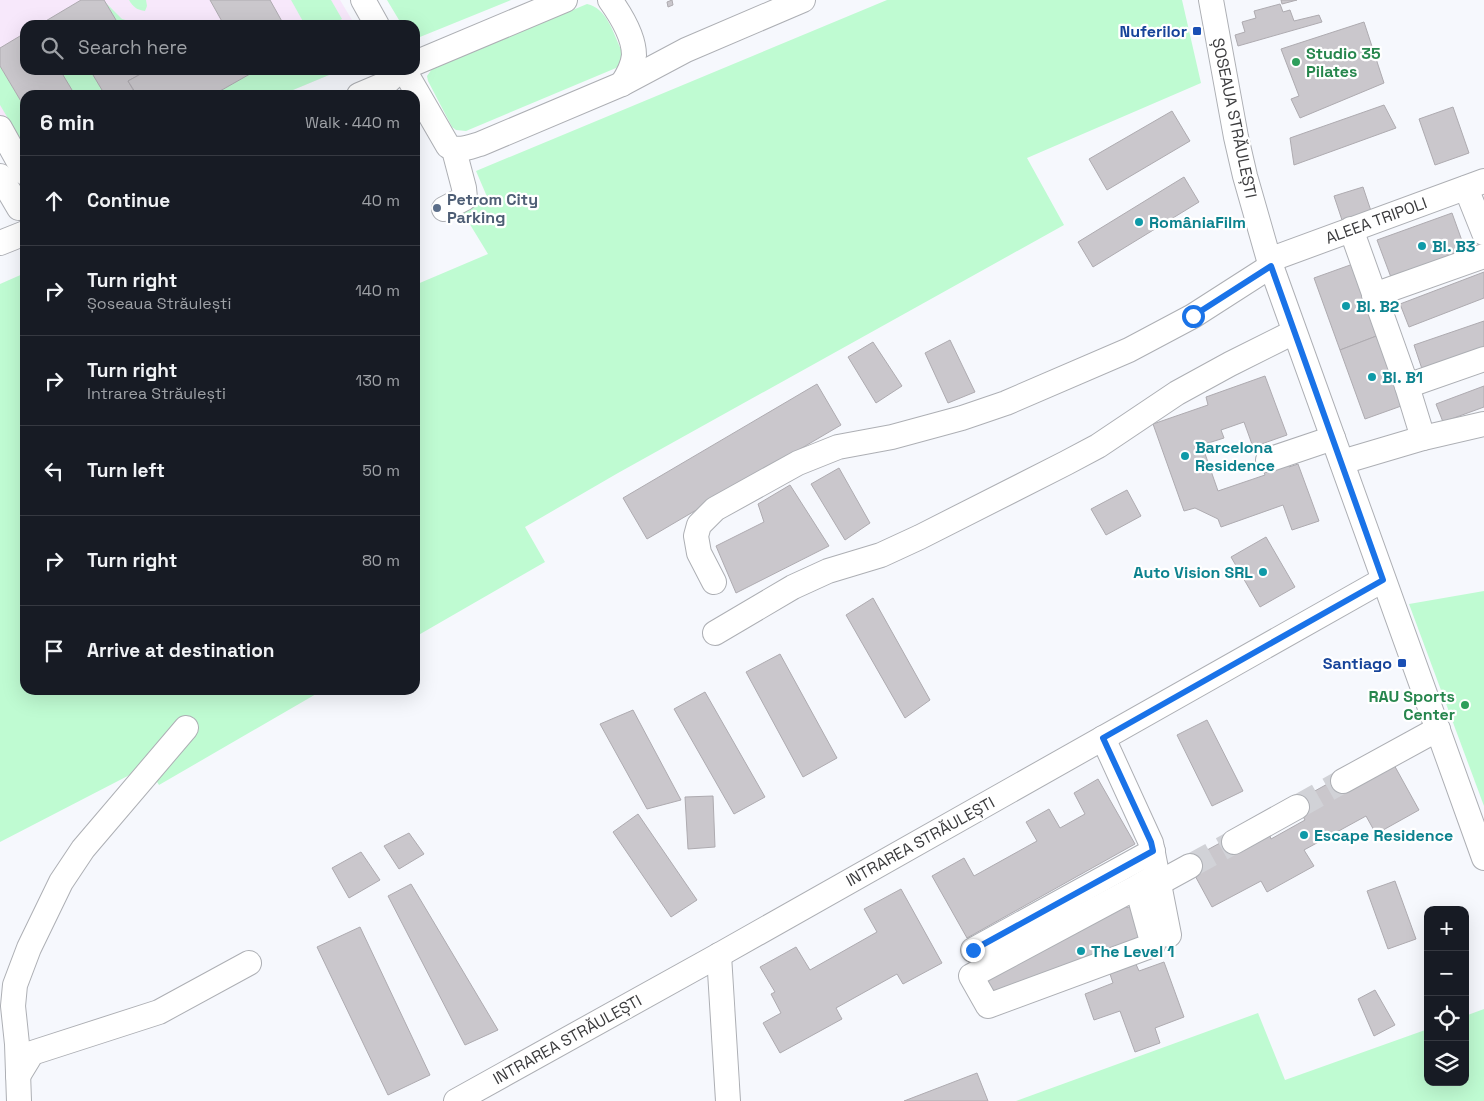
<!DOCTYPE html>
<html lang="en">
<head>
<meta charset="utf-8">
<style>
  body { margin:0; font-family:"Space Grotesk",sans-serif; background:#20242c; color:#f1f3f6 }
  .controls { position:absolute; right:15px; bottom:15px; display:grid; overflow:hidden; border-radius:10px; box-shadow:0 5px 20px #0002 }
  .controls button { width:45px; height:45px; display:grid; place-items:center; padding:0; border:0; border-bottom:1px solid #363941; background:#171b24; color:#f1f3f6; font:25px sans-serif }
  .stop { position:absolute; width:15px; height:15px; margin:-11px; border:4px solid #1a73e8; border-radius:50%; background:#fff }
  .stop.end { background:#1a73e8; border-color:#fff; box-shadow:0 1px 5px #0008 }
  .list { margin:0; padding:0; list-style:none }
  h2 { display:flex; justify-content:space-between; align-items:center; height:65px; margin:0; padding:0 20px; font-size:21px }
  h2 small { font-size:16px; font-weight:400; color:#9ea1a6 }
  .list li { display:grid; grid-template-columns:32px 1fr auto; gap:15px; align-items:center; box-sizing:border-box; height:90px; padding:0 20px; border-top:1px solid #363941 }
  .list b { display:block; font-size:19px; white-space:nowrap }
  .list p { margin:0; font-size:16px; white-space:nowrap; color:#9ea1a6 }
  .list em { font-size:16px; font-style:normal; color:#9ea1a6 }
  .icon { flex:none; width:28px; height:28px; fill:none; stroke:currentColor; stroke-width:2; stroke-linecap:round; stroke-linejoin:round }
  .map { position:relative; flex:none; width:1484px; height:1101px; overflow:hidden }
  .search { position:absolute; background:#171b24; box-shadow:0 5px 20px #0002; left:20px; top:20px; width:400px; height:55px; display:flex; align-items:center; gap:12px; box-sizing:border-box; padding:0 18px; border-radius:15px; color:#9ea1a6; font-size:19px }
  .panel { position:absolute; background:#171b24; box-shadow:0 5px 20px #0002; left:20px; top:90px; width:400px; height:605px; border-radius:15px }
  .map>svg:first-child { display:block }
  .education { fill:#f7e8fb }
  .green { fill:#bffbd2 }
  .building { fill:#cac7cc; stroke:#aeabb0 }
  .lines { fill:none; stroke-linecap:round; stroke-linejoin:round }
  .minor-tunnel { stroke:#d1d2d7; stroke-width:24; stroke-dasharray:24 12; stroke-linecap:butt }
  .minor-casing { stroke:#adafb4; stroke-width:26 }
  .minor { stroke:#fff; stroke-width:24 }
  .route { stroke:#1a73e8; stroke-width:6 }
  .transit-dot { fill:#1a4fb4; stroke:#fff; stroke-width:2 }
  .leisure-dot { fill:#2e9e5b; stroke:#fff; stroke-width:2 }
  .service-dot { fill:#5c6f8a; stroke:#fff; stroke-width:2 }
  .culture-dot { fill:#0f9aa8; stroke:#fff; stroke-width:2 }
  .labels { text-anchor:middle; stroke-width:4.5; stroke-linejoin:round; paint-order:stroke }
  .transit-label { font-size:16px; font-weight:bold; fill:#164399; stroke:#fff; text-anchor:end }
  .leisure-label { font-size:16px; font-weight:bold; fill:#27864d; stroke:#fff; text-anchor:start }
  .street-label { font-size:16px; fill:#3b3b3d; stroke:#fff }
  .service-label { font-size:16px; font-weight:bold; fill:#4e5e75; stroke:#fff; text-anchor:start }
  .culture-label { font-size:16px; font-weight:bold; fill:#0d838f; stroke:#fff; text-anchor:start }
</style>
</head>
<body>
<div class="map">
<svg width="1484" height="1101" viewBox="0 0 1484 1101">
  <rect width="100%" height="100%" fill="#f6f8fd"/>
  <!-- education -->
  <polygon class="education" points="0,0 340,0 355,25 25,25 25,70 341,70 281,95 25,95 25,192 0,146"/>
  <!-- green -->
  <g class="green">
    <path d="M 129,0 L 146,0 L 147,6 L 145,11 C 137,10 133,7 129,0 Z"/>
    <polygon points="291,0 331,0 342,19 332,25 305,25"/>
    <polygon points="387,0 511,0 415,39 415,25 402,25"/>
    <polygon points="887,0 1182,0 1201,83 1027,158 1064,225 618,473 525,527 545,562 415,637 415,285 488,254 463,213 488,199 476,171"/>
    <polygon points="105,2 122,19 142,25 119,25"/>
    <path d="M 587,4 C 607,8 613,33 621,49 C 622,57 622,62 616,68 L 466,131 L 456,130 L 452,127 L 428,81 L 427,76 L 432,69 Z"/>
    <polygon points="0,66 25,108 25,147 0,105"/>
    <polygon points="60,70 90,70 105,95 75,95"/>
    <polygon points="257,70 331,70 326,72 329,75 281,95 213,95"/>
    <polygon points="25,273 25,690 323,690 159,785 147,766 0,842 0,284"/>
    <polygon points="1484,591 1484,806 1409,604"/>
    <polygon points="1484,1009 1484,1101 1016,1101 1258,1013 1285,1080 1428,1029 1428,1082 1465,1082 1465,1016"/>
  </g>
  <!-- building -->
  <g class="building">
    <polygon points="81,0 104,0 119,25 39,25"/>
    <polygon points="210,0 270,0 284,25 224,25"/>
    <polygon points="672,0 673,5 668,7 667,2"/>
    <polygon points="1281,0 1297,0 1282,4"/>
    <polygon points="1280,4 1283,12 1290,10 1294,21 1319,15 1322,22 1238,46 1235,35 1245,32 1242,22 1256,18 1254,11"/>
    <polygon points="1364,22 1384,83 1300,118 1291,99 1299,96 1281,49"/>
    <polygon points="25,33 25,70 60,70 75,95 25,95 25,108 0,66 0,48"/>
    <polygon points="90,70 145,70 146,71 128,81 136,95 105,95"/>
    <polygon points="148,70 257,70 213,95 137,95 128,81"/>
    <polygon points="1384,105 1396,128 1294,165 1290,138"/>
    <polygon points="1453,107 1469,153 1435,165 1419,119"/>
    <polygon points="1172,111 1190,141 1107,190 1089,159"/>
    <polygon points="1184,177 1199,202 1093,267 1078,242"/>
    <polygon points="1363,187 1372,214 1343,223 1334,196"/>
    <polygon points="1452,213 1466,252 1392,280 1377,240"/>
    <polygon points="1353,264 1379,335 1340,350 1314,278"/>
    <polygon points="1484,272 1484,298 1409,327 1400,304"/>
    <polygon points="1484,321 1484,348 1422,369 1414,345"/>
    <polygon points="1379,335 1404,405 1365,419 1340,350"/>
    <polygon points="950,340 975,392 948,403 925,353"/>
    <polygon points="873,342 902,386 876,403 848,357"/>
    <polygon points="1265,376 1287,435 1253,447 1244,422 1221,430 1224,438 1202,445 1218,491 1265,475 1262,467 1286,459 1289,467 1298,464 1319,521 1292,530 1283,505 1221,527 1218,519 1195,508 1184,511 1153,424 1208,405 1206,397"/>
    <polygon points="817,384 841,425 647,539 623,498"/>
    <polygon points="1484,386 1484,407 1443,422 1436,404"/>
    <polygon points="839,468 870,523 845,540 811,484"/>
    <polygon points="790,485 829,546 736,593 716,546 764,522 758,504"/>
    <polygon points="1127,490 1141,516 1106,535 1091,509"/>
    <polygon points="1266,537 1295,587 1260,607 1231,557"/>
    <polygon points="873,598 930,700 905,718 846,615"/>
    <polygon points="780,654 837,758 803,777 746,672"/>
    <polygon points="705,692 765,797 734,814 674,709"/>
    <polygon points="633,710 681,800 647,809 600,724"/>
    <polygon points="1207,720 1243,791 1212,806 1177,735"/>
    <polygon points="1393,763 1419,810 1376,834 1366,816 1304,850 1314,866 1267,892 1261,881 1212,907 1187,861 1231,837 1269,833 1271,839 1305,820 1295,802 1340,777"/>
    <polygon points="1098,779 1135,844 967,938 932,876 964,858 974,876 1037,841 1026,822 1049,809 1060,828 1085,814 1074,793"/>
    <polygon points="713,796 715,847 688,849 685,797"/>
    <polygon points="638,814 697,900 671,917 613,832"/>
    <polygon points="409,833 424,854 399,869 384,846"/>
    <polygon points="361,852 380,880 349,898 332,868"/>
    <polygon points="1395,881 1416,939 1388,949 1367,891"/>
    <polygon points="411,884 498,1030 465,1045 388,896"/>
    <polygon points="901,889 942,963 903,984 897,974 836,1008 842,1019 780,1053 763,1023 781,1013 771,994 775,992 760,967 796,947 810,970 877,932 864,909"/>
    <polygon points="1125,902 1127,908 1135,904 1147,943 990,997 980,981"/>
    <polygon points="360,927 430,1075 388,1095 317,947"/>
    <polygon points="1135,962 1139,971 1164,962 1184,1017 1155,1028 1160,1043 1135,1052 1120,1011 1094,1020 1085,994 1113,983 1109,971"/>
    <polygon points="1375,990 1395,1025 1374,1036 1358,999"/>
    <polygon points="977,1073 988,1101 904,1101"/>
  </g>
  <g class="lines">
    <!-- minor-tunnel -->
    <g class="minor-tunnel">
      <polyline points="1297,807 1343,781"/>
      <polyline points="1190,866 1234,842"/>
    </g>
    <defs>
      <g id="minor">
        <polyline points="363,0 377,25"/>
        <path d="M 610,0 C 620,14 634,37 634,55 C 633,66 628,75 622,84"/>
        <polyline points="1211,0 1236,137 1245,176 1269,260 1484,858"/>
        <polyline points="415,63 565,0"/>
        <path d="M 404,70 L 448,146 C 459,152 469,147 480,144 L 622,84 L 686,50 L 803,0"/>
        <polyline points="359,95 385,84 400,70"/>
        <polyline points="0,128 25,173"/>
        <polyline points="0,176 19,208"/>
        <polyline points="1466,188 1484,233"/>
        <polyline points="444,209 465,198 464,188 454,150"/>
        <polyline points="1351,229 1407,386 1423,438"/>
        <polyline points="0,243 25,233"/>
        <polyline points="1269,260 1484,181"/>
        <polyline points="1374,295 1484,256"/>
        <polyline points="1407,386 1484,359"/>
        <polyline points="1268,460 1333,438"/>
        <polyline points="1342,462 1423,438 1484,424"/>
        <polyline points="714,582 699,553 696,536 699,525 715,509 798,463 838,447 892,437 962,418 1006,403 1129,350 1193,316 1271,266"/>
        <polyline points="715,633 793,587 828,571 881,555 920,537 1066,463 1098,446 1177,393 1230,364 1294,332"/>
        <polyline points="1103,738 1151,843 1169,935"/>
        <polyline points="1343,781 1438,729"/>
        <polyline points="1234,842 1297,807"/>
        <polyline points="1159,883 1190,866"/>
        <polyline points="1137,887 1153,945 988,1006 971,976 1137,887 1158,875"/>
        <polyline points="973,950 1153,851"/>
        <polyline points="719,955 728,1101"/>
        <polyline points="18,1076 32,1053 159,1012 249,963"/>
        <polyline points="19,1101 17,1044 13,1006 15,985 29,948 61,882 83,849 186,728"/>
        <polyline points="456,1101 719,955 1383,580"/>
      </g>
    </defs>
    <!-- minor casing -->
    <use href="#minor" class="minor-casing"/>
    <!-- minor -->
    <use href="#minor" class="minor"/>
  </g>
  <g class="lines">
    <!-- route -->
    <polyline class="route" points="973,950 1153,851 1151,842 1103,738 1383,580 1271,266 1193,316"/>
  </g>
  <!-- markers -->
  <g class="transit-dot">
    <rect x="1192" y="26" width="10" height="10" rx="2.5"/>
    <rect x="1397" y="658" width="10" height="10" rx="2.5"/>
  </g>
  <g class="leisure-dot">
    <circle cx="1296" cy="62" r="5"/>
    <circle cx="1465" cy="705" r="5"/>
  </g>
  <circle class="service-dot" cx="437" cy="208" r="5"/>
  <g class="culture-dot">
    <circle cx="1139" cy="222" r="5"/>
    <circle cx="1422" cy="246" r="5"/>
    <circle cx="1346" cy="306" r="5"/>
    <circle cx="1372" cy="377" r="5"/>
    <circle cx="1185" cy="456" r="5"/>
    <circle cx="1263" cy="572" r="5"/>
    <circle cx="1304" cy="835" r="5"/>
    <circle cx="1081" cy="951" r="5"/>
  </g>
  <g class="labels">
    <!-- transit labels -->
    <g class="transit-label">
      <text x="1187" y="37">Nuferilor</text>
      <text x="1392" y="669">Santiago</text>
    </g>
    <!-- leisure labels -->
    <g class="leisure-label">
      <text x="1306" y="59">Studio 35<tspan x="1306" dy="18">Pilates</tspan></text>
      <text x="1455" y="702" text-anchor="end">RAU Sports<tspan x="1455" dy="18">Center</tspan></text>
    </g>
    <!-- street labels -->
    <g class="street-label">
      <text transform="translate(1235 118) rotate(78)" y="6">ȘOSEAUA STRĂULEȘTI</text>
      <text transform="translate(1376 220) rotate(-20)" y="6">ALEEA TRIPOLI</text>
      <text transform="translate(920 841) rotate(-29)" y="6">INTRAREA STRĂULEȘTI</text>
      <text transform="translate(567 1039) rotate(-29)" y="6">INTRAREA STRĂULEȘTI</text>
    </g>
    <!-- service labels -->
    <g class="service-label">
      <text x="447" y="205">Petrom City<tspan x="447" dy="18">Parking</tspan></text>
    </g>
    <!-- culture labels -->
    <g class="culture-label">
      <text x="1149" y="228">RomâniaFilm</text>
      <text x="1432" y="252">Bl. B3</text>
      <text x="1356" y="312">Bl. B2</text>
      <text x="1382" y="383">Bl. B1</text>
      <text x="1195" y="453">Barcelona<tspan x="1195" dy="18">Residence</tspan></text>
      <text x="1253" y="578" text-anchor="end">Auto Vision SRL</text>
      <text x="1314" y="841">Escape Residence</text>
      <text x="1091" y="957">The Level 1</text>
    </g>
  </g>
</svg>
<div class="controls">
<button>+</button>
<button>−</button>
<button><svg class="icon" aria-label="locate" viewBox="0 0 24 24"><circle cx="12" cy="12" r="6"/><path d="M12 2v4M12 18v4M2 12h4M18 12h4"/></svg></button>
<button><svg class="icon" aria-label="layers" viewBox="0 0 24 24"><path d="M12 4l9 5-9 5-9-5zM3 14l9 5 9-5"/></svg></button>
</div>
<div class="stop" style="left:1193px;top:316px"></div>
<div class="stop end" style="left:973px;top:950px"></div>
<div class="search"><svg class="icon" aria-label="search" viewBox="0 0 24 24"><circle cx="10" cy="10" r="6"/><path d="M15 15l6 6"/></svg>Search here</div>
<section class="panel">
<h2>6 min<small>Walk · 440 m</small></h2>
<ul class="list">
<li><svg class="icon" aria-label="ahead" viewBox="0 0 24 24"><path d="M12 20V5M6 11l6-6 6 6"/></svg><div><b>Continue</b></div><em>40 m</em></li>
<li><svg class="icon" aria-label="right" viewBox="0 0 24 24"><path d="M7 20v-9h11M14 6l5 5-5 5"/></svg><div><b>Turn right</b><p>Șoseaua Străulești</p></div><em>140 m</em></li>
<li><svg class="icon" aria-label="right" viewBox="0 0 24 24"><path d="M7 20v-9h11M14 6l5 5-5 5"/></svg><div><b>Turn right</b><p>Intrarea Străulești</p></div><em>130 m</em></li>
<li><svg class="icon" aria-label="left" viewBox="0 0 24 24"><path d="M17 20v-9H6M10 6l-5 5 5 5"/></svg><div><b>Turn left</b></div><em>50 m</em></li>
<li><svg class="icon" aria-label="right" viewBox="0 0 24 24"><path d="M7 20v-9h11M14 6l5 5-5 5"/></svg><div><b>Turn right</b></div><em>80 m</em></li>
<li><svg class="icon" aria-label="arrive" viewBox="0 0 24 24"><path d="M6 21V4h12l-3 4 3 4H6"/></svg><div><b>Arrive at destination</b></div></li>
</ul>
</section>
</div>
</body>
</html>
